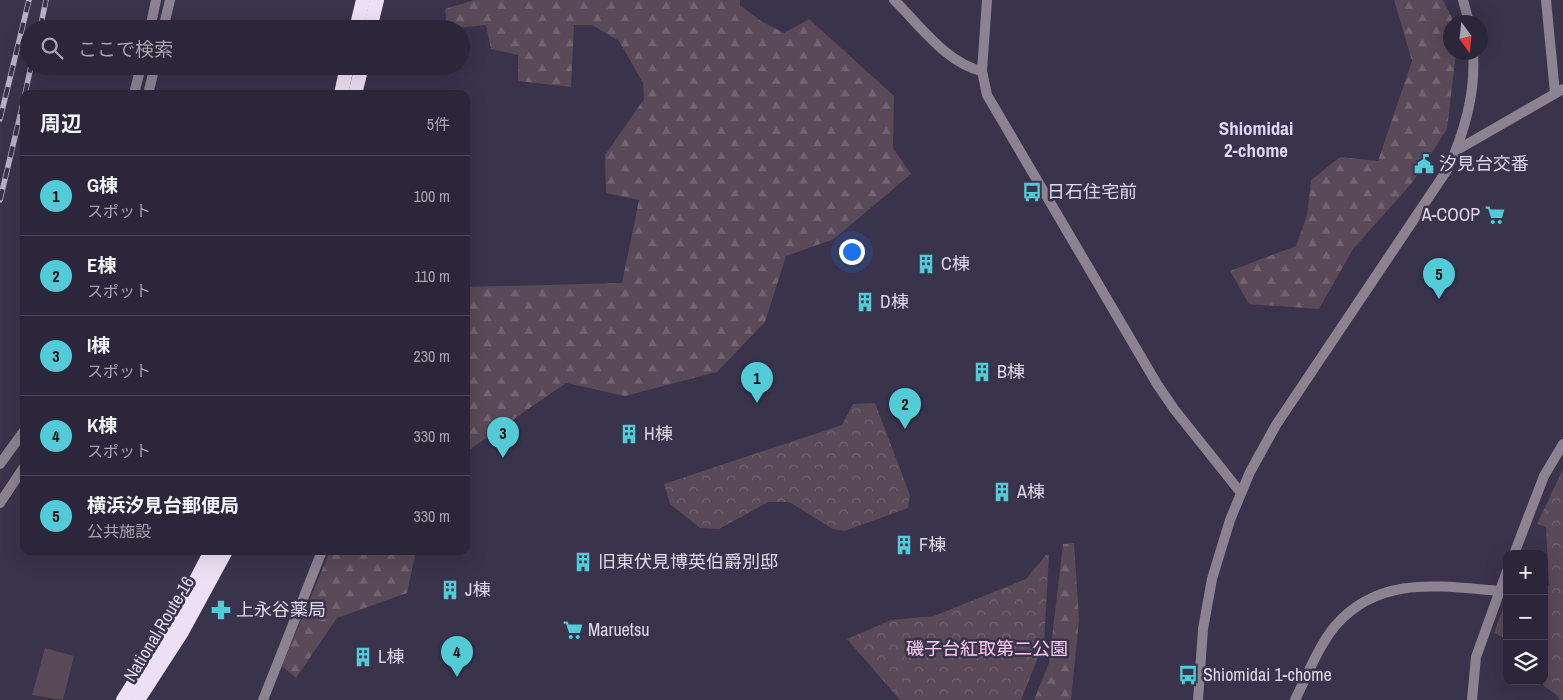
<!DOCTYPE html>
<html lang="ja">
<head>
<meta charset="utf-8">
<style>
  body { margin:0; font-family:"Archivo Narrow","Noto Sans JP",sans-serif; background:#332e41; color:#f1f3f6 }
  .controls { position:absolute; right:15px; bottom:15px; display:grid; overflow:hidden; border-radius:10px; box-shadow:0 5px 20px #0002 }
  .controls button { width:45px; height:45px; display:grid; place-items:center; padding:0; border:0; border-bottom:1px solid #474353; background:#2b2639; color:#f1f3f6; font:25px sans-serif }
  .compass { position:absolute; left:1443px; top:15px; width:45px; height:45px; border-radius:50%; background:#2b2639; box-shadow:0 5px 20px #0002; rotate:165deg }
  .you { position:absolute; left:851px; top:251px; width:18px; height:18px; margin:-12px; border:4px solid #fff; border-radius:50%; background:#1a73e8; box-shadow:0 0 0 8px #1a73e833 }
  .badge { display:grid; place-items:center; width:32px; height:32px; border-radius:50%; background:#52cbd7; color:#111; font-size:16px; font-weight:700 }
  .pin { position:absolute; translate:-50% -41px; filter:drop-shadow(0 1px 2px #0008) }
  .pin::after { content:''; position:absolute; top:26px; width:18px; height:15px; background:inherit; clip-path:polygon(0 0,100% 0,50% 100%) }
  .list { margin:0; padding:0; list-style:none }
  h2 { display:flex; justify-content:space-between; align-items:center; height:65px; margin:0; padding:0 20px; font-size:21px }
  h2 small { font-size:16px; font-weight:400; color:#a6a5ae }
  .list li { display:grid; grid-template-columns:32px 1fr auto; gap:15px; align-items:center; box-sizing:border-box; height:80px; padding:0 20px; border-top:1px solid #474353 }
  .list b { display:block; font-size:19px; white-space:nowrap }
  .list p { margin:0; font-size:16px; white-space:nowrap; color:#a6a5ae }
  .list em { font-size:16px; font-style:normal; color:#a6a5ae }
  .icon { flex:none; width:28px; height:28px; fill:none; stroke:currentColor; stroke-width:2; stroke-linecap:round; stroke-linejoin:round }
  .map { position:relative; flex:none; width:1563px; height:700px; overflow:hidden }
  .search { position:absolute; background:#2b2639; box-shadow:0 5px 20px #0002; left:20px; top:20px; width:450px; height:55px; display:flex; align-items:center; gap:12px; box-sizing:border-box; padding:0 18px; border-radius:28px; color:#a6a5ae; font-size:19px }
  .panel { position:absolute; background:#2b2639; box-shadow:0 5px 20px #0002; left:20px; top:90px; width:450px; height:465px; border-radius:10px }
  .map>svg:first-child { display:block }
  .green { fill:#5a4957 }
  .forest { fill:url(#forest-firs) }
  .park { fill:url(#park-crowns) }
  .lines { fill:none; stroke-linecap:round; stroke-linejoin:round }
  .tertiary { stroke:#8c8391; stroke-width:10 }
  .trunk { stroke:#ede0f4; stroke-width:14 }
  .rail-casing { stroke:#b6b1c3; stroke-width:5.5 }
  .rail { stroke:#39334c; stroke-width:4; stroke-dasharray:11; stroke-linecap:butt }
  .labels { text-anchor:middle; stroke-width:5; stroke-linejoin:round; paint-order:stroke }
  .poi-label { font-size:18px; fill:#ddd9e9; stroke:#39334c; text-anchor:start }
  .street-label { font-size:18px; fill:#ddd9e9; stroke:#39334c }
  .park-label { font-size:18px; fill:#ffcbf5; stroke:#39334c }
  .neighbourhood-label { font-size:19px; font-weight:bold; fill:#dfd8f8; stroke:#39334c }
</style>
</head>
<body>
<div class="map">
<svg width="1563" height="700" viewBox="0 0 1563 700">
  <defs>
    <pattern id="forest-firs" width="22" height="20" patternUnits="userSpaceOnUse" patternTransform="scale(1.25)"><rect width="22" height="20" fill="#5a4957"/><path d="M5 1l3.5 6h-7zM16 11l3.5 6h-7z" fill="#71636f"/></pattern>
    <pattern id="park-crowns" width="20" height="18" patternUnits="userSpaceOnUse" patternTransform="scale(1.25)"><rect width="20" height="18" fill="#5a4957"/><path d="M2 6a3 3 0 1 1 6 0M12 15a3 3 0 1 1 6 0" fill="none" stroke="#71636f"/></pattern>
  </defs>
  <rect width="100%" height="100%" fill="#39334c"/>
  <!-- green -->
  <polygon class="green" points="45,648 74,656 63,700 32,695"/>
  <!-- forest -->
  <g class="forest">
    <polygon points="474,0 740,0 740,5 761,21 784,33 809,19 894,96 893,148 911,174 834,239 786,256 765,322 717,372 625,396 566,383 466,452 466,287 622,283 639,200 606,193 605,155 644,99 643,83 619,41 592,25 574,25 571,87 518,81 518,55 491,49 486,25 447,29 445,9"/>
    <polygon points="1394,0 1443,0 1454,22 1450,22 1450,52 1456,53 1447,129 1412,183 1353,249 1319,309 1249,304 1230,271 1296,246 1307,215 1311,180 1340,157 1378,161 1412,61"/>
    <polygon points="1074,543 1079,620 1071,700 1034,700 1049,663 1063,544"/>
    <polygon points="330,551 416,551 407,593 337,618 296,678 282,666"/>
  </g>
  <!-- park -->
  <g class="park">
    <polygon points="875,403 910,495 908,508 845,531 833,529 789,502 768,502 719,529 700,528 670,504 664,484 842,425 853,404"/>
    <path d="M 1563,469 L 1563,700 L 1560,700 C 1556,691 1545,690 1541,681 L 1544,681 L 1544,587 L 1549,585 L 1546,527 L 1537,524 Z"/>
    <polygon points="1046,555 1049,555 1044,643 1021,700 900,700 847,639 891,620 934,616 1026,579"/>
    <polygon points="1506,600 1507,600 1507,639 1494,633"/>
  </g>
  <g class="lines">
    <!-- tertiary -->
    <g class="tertiary">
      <path d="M 894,0 C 920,25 946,63 982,71"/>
      <polyline points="987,0 982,71 987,95 1157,384 1174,409 1241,493"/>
      <polyline points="1463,0 1469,22"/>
      <polyline points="1546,0 1555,93"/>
      <polyline points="150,29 156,0"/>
      <polyline points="163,29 170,0"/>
      <polyline points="134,94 141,66"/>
      <polyline points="148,94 155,66"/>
      <polyline points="1457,150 1563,89"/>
      <polyline points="0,464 24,431"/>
      <polyline points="0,503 24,467"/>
      <polyline points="1514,554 1544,476 1563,444"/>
      <polyline points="263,700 322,551"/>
      <path d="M 1198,700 L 1203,629 L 1212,579 L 1230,520 L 1250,472 L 1276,425 L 1447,170 C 1464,135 1476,92 1473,52"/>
      <path d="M 1295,700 C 1307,676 1318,647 1335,626 C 1379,575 1439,586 1499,591"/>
      <polyline points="1472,700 1476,657 1507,571"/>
    </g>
    <!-- trunk -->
    <g class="trunk">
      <polyline points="356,29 363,0"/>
      <polyline points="370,29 377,0"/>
      <polyline points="341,94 347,66"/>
      <polyline points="355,94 362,66"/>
      <polyline points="123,700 182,607 211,551"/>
      <polyline points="138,700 182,632 226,551"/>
    </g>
    <defs>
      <g id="rail">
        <polyline points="40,29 46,0"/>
        <polyline points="25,94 31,66"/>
        <polyline points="0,119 29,0"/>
        <polyline points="0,200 24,99"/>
      </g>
    </defs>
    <!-- rail casing -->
    <use href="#rail" class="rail-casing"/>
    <!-- rail -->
    <use href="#rail" class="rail"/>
  </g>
  <!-- icons -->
  <defs>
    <symbol id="civic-bare" viewBox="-9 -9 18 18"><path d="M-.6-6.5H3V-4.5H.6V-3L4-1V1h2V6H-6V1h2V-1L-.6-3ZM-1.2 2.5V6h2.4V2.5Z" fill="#52cbd7" stroke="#39334c" stroke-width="2.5" paint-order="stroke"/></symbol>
    <symbol id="bus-bare" viewBox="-9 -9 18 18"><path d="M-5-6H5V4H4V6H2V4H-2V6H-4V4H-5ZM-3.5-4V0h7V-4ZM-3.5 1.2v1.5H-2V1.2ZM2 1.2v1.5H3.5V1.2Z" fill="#52cbd7" stroke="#39334c" stroke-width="2.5" paint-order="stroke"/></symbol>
    <symbol id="supermarket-bare" viewBox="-9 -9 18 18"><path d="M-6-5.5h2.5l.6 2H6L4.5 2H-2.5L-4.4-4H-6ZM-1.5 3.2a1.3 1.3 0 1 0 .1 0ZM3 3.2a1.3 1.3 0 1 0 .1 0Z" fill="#52cbd7" stroke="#39334c" stroke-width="2.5" paint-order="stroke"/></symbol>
    <symbol id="building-bare" viewBox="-9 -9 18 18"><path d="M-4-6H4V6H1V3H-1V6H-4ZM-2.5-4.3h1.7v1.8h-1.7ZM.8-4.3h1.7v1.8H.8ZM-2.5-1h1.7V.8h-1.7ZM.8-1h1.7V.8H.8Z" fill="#52cbd7" stroke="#39334c" stroke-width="2.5" paint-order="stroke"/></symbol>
    <symbol id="pharmacy-bare" viewBox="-9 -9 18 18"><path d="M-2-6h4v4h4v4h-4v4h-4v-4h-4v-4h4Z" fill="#52cbd7" stroke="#39334c" stroke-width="2.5" paint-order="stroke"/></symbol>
  </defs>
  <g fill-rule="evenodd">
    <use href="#civic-bare" x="1410" y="150" width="28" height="28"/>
    <use href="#bus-bare" x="1018" y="178" width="28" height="28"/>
    <use href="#supermarket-bare" x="1481" y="201" width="28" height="28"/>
    <use href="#building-bare" x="912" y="250" width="28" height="28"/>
    <use href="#building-bare" x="851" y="288" width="28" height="28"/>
    <use href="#building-bare" x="968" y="358" width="28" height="28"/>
    <use href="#building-bare" x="615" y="420" width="28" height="28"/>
    <use href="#building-bare" x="988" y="478" width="28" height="28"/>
    <use href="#building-bare" x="890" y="531" width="28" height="28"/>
    <use href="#building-bare" x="569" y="548" width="28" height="28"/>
    <use href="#building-bare" x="436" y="576" width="28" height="28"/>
    <use href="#pharmacy-bare" x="207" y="596" width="28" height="28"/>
    <use href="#supermarket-bare" x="559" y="616" width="28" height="28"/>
    <use href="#building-bare" x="349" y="643" width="28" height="28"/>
    <use href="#bus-bare" x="1174" y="661" width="28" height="28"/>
  </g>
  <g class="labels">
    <!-- poi labels -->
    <g class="poi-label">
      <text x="1439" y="170">汐見台交番</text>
      <text x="1047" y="198">日石住宅前</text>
      <text x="1480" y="221" text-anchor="end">A-COOP</text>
      <text x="941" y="270">C棟</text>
      <text x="880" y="308">D棟</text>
      <text x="997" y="378">B棟</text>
      <text x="644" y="440">H棟</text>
      <text x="1017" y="498">A棟</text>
      <text x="919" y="551">F棟</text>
      <text x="598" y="568">旧東伏見博英伯爵別邸</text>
      <text x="465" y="596">J棟</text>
      <text x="236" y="616">上永谷薬局</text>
      <text x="588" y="636">Maruetsu</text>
      <text x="378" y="663">L棟</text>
      <text x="1203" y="681">Shiomidai 1-chome</text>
    </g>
    <!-- street labels -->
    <g class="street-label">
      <text transform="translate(159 629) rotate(-59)" y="6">National Route 16</text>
    </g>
    <!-- park labels -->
    <g class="park-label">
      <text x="987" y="655">磯子台紅取第二公園</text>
    </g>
    <!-- neighbourhood labels -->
    <g class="neighbourhood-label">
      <text x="1256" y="135">Shiomidai<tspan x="1256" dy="22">2-chome</tspan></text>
    </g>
  </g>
</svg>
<div class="controls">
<button>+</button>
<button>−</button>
<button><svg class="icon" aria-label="layers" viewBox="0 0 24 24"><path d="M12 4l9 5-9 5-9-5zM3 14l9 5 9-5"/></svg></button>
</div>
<svg class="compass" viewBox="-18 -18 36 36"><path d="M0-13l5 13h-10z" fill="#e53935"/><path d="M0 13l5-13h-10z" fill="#a6a5ae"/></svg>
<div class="you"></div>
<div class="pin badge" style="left:757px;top:403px">1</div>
<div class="pin badge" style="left:905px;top:429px">2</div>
<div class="pin badge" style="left:503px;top:458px">3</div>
<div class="pin badge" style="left:457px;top:677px">4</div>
<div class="pin badge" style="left:1439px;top:299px">5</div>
<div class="search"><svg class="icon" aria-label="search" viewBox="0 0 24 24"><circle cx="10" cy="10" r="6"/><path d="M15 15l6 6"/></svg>ここで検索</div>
<section class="panel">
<h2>周辺<small>5件</small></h2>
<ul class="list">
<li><span class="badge">1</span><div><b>G棟</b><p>スポット</p></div><em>100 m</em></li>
<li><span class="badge">2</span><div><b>E棟</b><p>スポット</p></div><em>110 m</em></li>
<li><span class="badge">3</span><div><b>I棟</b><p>スポット</p></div><em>230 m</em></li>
<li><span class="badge">4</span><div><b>K棟</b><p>スポット</p></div><em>330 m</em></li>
<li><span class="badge">5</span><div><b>横浜汐見台郵便局</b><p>公共施設</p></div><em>330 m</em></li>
</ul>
</section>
</div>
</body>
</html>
